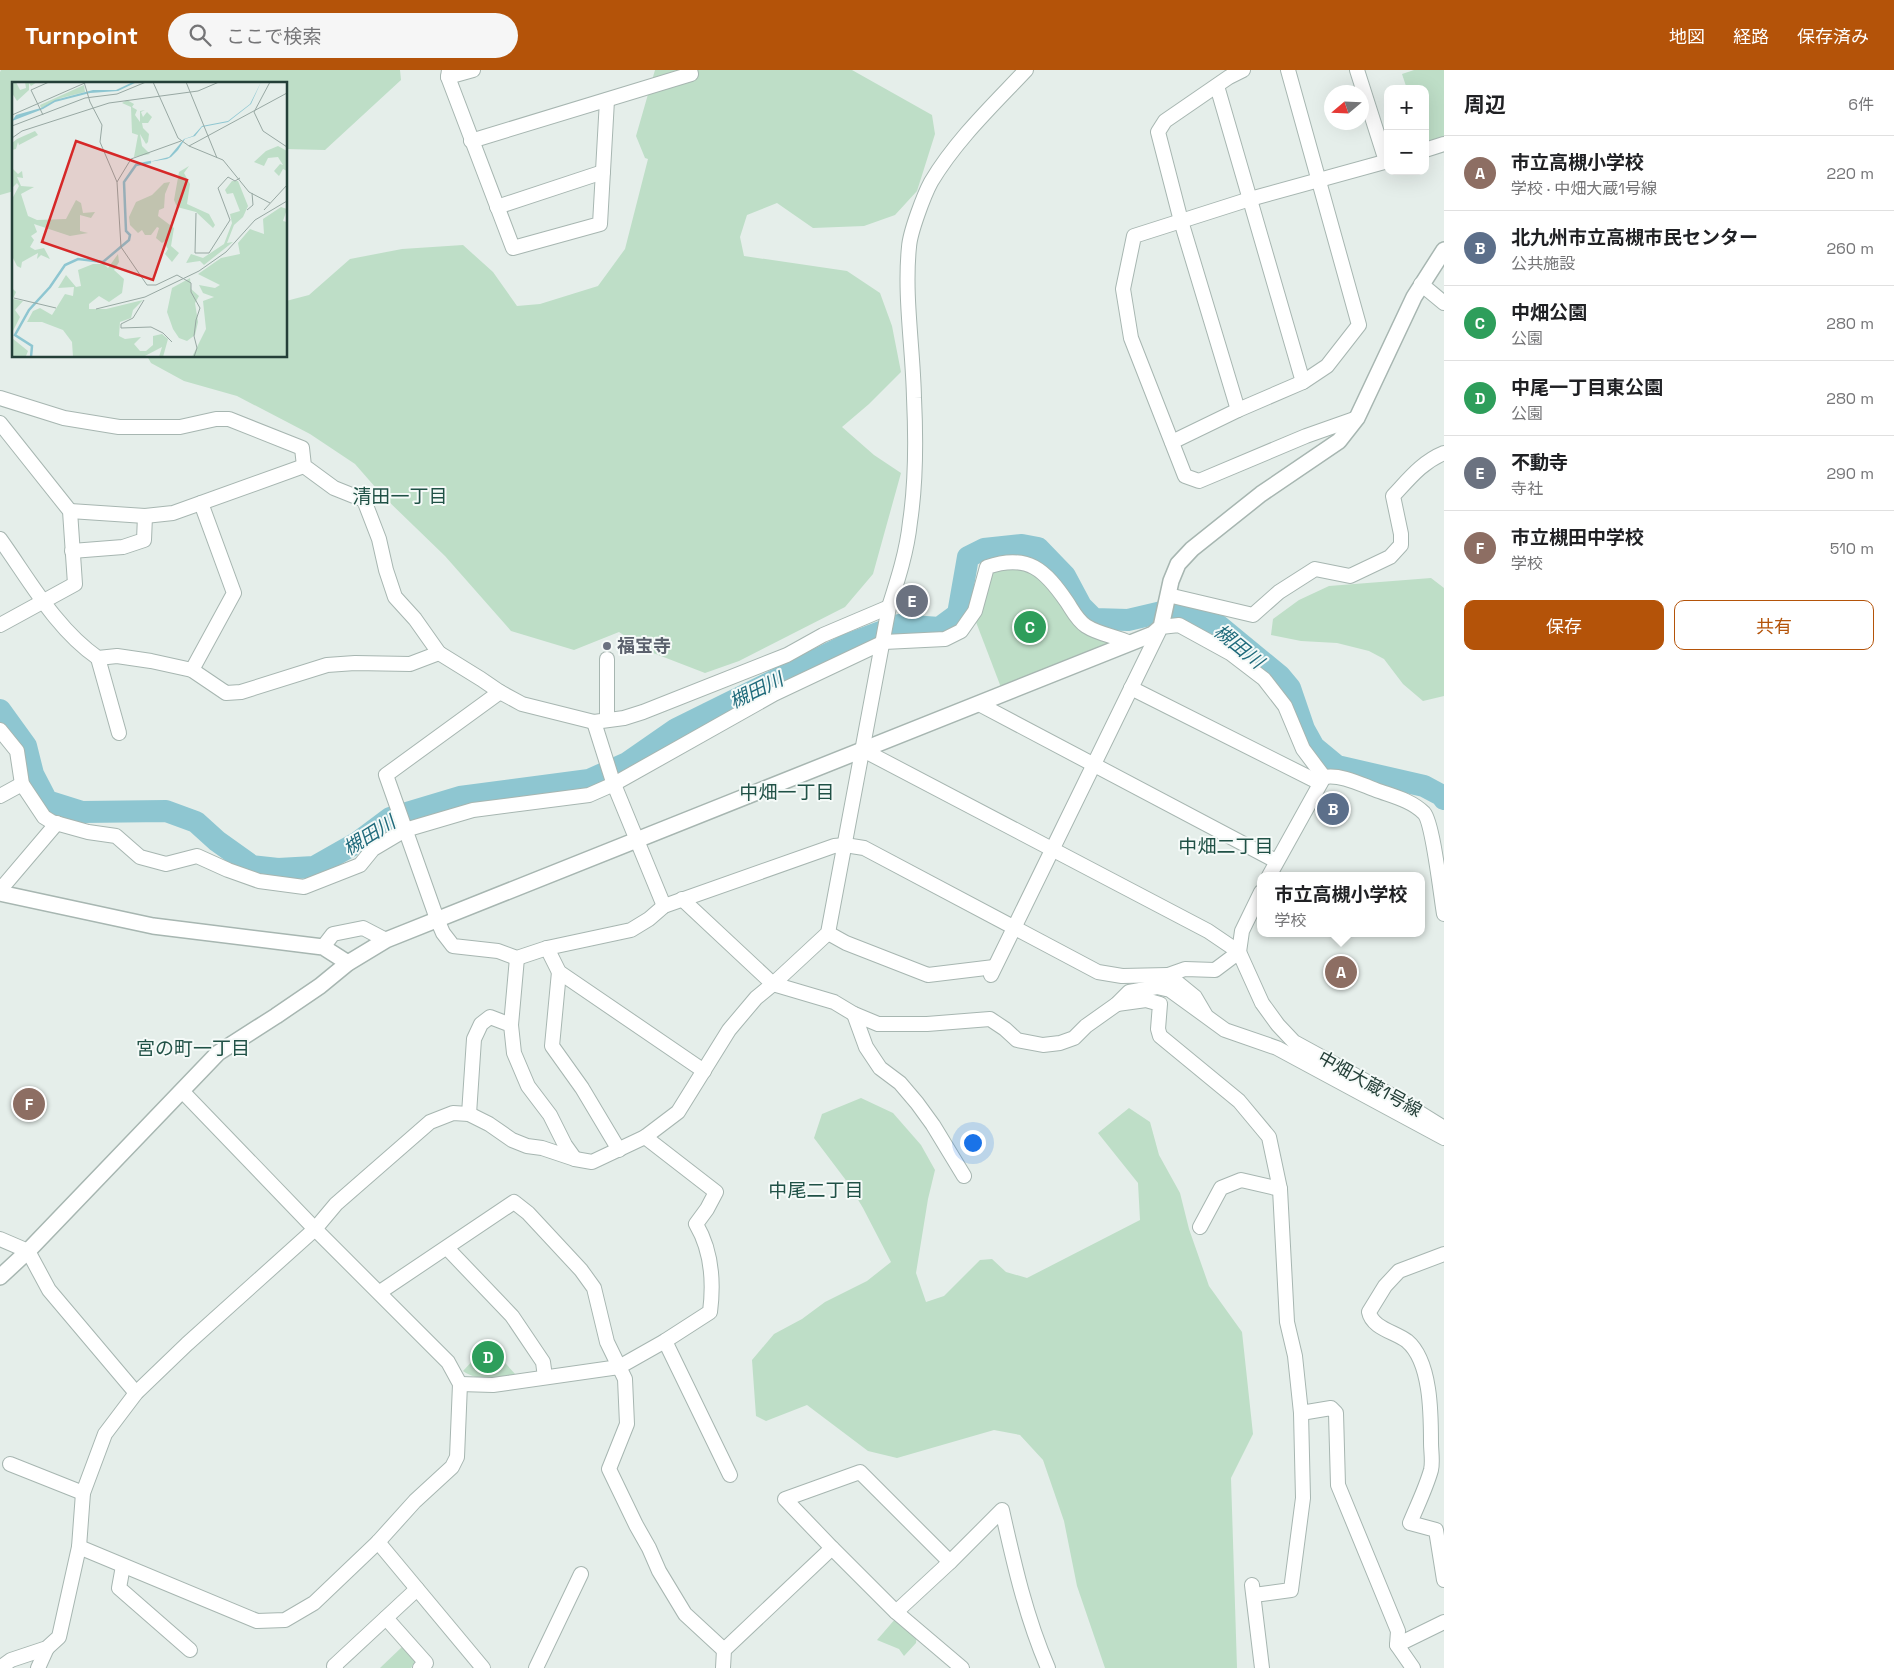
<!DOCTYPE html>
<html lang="ja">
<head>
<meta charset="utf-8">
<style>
  body { margin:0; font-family:"Space Grotesk","Noto Sans JP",sans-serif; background:#f6f6f6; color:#202124 }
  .controls { position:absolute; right:15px; top:15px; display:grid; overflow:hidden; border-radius:10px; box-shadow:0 5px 20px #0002 }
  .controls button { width:45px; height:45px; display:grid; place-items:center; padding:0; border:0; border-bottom:1px solid #e0e0e0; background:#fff; color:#202124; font:25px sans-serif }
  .compass { position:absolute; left:1324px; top:15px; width:45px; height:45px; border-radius:50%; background:#fff; box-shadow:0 5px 20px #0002; rotate:251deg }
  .you { position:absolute; left:972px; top:1072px; width:18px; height:18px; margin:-12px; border:4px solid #fff; border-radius:50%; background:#1a73e8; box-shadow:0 0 0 8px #1a73e833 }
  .badge { display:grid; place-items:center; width:32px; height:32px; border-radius:50%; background:#b45309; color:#fff; font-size:16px; font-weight:700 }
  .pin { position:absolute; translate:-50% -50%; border:2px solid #fff; box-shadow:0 1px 5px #0006 }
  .popup { position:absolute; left:1257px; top:802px; width:168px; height:65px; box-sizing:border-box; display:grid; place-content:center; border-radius:10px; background:#fff; filter:drop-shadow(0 1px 4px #0005); font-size:16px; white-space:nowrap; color:#757577 }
  .popup b { font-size:19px; color:#202124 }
  .popup::after { content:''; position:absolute; left:50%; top:100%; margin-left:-10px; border:10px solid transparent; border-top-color:#fff }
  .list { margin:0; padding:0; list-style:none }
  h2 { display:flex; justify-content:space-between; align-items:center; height:65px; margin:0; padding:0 20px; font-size:21px }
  h2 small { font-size:16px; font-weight:400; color:#757577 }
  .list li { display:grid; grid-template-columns:32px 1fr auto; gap:15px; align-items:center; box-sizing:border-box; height:75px; padding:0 20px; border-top:1px solid #e0e0e0 }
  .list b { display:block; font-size:19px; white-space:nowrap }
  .list p { margin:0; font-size:16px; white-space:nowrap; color:#757577 }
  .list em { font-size:16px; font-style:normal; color:#757577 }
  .actions { display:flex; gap:10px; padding:15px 20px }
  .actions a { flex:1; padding:11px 0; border:1px solid #b45309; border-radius:10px; text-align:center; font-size:18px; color:#b45309 }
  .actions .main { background:#b45309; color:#fff }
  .icon { flex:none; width:28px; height:28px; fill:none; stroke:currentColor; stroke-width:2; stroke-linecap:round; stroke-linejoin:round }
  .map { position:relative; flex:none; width:1444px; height:1598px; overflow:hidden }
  header { display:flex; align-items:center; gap:30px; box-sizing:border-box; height:70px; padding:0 25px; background:#b45309; color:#fff }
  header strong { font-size:24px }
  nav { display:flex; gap:28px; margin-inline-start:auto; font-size:18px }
  .search { width:350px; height:45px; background:#f6f6f6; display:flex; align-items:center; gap:12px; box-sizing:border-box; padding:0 18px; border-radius:28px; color:#757577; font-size:19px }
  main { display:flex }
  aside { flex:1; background:#fff }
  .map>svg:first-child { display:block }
  .green { fill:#bedec7 }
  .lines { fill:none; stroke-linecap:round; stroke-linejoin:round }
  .river { stroke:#8ec6d1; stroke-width:22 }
  .minor-casing { stroke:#a7b6b1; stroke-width:16 }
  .tertiary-casing { stroke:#a7b6b1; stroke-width:18 }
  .minor { stroke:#fff; stroke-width:14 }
  .tertiary { stroke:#fff; stroke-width:15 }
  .worship-dot { fill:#6b7280; stroke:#f5faf8; stroke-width:2 }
  .labels { text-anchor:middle; stroke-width:4; stroke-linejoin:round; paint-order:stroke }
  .worship-label { font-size:18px; font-weight:bold; fill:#5b616d; stroke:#f5faf8; text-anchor:start }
  .street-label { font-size:18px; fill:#243f38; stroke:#f5faf8 }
  .neighbourhood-label { font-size:19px; fill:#205146; stroke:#f5faf8 }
  .water-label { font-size:19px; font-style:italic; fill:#1f6a7b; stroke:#f5faf8 }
  .inset-river { fill:none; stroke:#8ec6d1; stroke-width:2.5 }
  .inset-road { fill:none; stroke:#98a8a3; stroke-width:1 }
  .view { fill:#d62828; fill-opacity:0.15; stroke:#d62828; stroke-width:2.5 }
  .inset-edge { fill:none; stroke:#243f38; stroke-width:2.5 }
</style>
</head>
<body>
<header>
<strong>Turnpoint</strong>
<div class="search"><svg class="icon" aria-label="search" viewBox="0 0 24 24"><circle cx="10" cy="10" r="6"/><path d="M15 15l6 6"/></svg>ここで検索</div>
<nav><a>地図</a><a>経路</a><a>保存済み</a></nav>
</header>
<main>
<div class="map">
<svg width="1444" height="1598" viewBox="0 0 1444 1598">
  <rect width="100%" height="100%" fill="#e5eeea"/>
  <!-- green -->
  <g class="green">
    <polygon points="1,0 400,0 401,10 325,80 286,79 286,14 14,14 14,121 0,125 0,2"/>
    <polygon points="655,0 852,0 932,45 935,64 917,121 895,145 864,156 813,158 777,133 747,145 740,167 744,186 847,201 880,223 892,256 901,302 869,334 842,357 874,385 901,403 873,504 845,537 739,591 705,603 648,581 619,562 574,580 511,561 445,486 383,426 355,394 310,364 237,326 184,311 151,293 147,286 286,286 286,231 309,225 350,189 402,179 463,175 493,202 517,236 540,234 598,216 625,179 648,89 645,88 636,66"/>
    <polygon points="1414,0 1444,0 1444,67 1425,73 1425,19 1407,19 1402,4"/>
    <polygon points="1001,496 1032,500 1116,574 1002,620 976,552 990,502"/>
    <polygon points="1431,508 1444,518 1444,626 1423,631 1403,614 1384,589 1369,581 1337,573 1301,571 1271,565 1273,549 1299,530 1329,516"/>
    <polygon points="861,1028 893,1043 921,1075 935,1100 928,1129 916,1203 926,1232 944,1226 980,1190 992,1189 1006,1202 1027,1208 1140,1150 1138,1113 1098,1063 1129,1038 1150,1052 1159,1085 1180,1123 1189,1159 1209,1216 1242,1262 1253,1364 1231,1408 1237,1598 1105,1598 1077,1516 1064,1451 1043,1390 1020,1365 994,1360 897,1388 868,1381 807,1335 766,1351 756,1346 752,1290 774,1264 802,1249 825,1232 867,1211 891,1192 863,1138 848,1113 814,1068 822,1044"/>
    <path d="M 488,1274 L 516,1305 C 497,1308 479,1312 463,1301 Z"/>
    <polygon points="896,1548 917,1563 916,1573 904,1586 899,1579 877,1570"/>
    <polygon points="403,1576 416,1591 411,1598 380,1598"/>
  </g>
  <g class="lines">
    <!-- river -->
    <polyline class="river" points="0,640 26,676 33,704 47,731 82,742 166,741 196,752 217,771 252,796 278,799 314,797 358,772 390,748 460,727 589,710 627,693 676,659 846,575 899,555 939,558 958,544 968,487 984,479 1022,475 1038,478 1065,506 1081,536 1094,549 1128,550 1179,538 1218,555 1280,606 1290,618 1304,659 1314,677 1337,696 1424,716 1441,725 1444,729"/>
    <defs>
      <g id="minor">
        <polyline points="449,0 448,7 513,178 600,154 607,30"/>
        <polyline points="1357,0 1386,91"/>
        <polyline points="448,7 473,0"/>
        <polyline points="1217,16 1303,312"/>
        <polyline points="471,71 691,4 690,0"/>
        <polyline points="1425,80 1444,74"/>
        <polyline points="497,137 603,102"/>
        <polyline points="1421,214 1444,233"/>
        <polyline points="0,328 64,348 119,357 180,357 216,349 229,349 302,378 304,396 334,418 364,430 379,469 386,500 395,527 415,549 439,583 481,609 500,622 522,634 594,652 624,648 643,642 787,585 823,565 889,537"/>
        <polyline points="1238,340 1181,151 1158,62 1165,51 1229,7 1243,0"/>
        <polyline points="1357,348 1306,366 1199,411 1185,406 1131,268 1123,219 1134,166 1250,129 1388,91"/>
        <polyline points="0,353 70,441 75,514 0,555"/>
        <polyline points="1172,372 1238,340 1303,312 1327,296 1359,255 1288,0"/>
        <polyline points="70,441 145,446 173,443 304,396"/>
        <path d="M 0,469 C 30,511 56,559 98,588 L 117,586 L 151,591 L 192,600 L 226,623 L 241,622 L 327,595 L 355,593 L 410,594 L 439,583"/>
        <polyline points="72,481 123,477 144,470 145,446"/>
        <path d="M 1168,525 L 1253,545 L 1279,522 L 1315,499 L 1350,506 L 1390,487 L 1401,475 L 1401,464 L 1393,426 C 1409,409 1422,392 1444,383"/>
        <polyline points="98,588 119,663"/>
        <polyline points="192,600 234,523 201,433"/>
        <polyline points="1131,618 1320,713"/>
        <polyline points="500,622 386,705 437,849 443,863 453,876 498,881 517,888 547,878 631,860 649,849 664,836 834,776 845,775 864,778 1098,902 1122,906 1168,905 1195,927 1205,944"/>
        <polyline points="979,634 1276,791"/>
        <polyline points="607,650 607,589"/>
        <polyline points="594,652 613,712 664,836"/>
        <path d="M 0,660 L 17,681 L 22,714 L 44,747 L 52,752 L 88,762 L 116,766 L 140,787 L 166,794 L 197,786 L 228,800 L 259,811 L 304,817 L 360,795 L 373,779 L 405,760 L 473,740 L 589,725 L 614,714 L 774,624 L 884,572 L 945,569 L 961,561 L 975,541 L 987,497 C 1028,483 1045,500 1067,532 C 1073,541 1077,550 1086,556 C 1100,565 1116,566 1130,573"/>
        <polyline points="863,680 1208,861 1239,882 1262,933 1278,955 1294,972 1391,1025 1444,1058"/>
        <path d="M 1324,707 C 1341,704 1360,714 1376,720 C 1392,726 1411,730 1424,743 C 1433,753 1441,827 1444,844"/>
        <polyline points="0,726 22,714"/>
        <polyline points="1269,806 1324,707"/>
        <polyline points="0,820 57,753"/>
        <polyline points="682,829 773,914 834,932 854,944 878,954 927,954 990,949 1005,959 1017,970 1043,975 1060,973 1074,968 1086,956 1117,934 1129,922 1157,917 1170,920 1225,960 1277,978 1444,1068"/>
        <polyline points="828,863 846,873 928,905 994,897"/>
        <polyline points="323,877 333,864 363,858 386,870"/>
        <polyline points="547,878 559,902 704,1001"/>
        <polyline points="559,902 552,976 582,1018 619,1080"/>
        <polyline points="991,905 1161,557 1179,555 1230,583 1264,609 1285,636 1303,679 1324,707"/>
        <polyline points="1168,905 1185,899 1215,900 1239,882 1242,861 1261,822"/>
        <polyline points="1117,934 1146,930 1160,934 1158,959 1160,966 1239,1031 1269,1067 1280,1119 1287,1252 1295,1286 1301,1343 1331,1338 1336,1343 1338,1415 1398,1561 1397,1575 1413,1598"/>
        <polyline points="854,944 866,977 880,998 900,1013 917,1033 933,1055 964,1106"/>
        <polyline points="511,955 517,888"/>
        <polyline points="469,1044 474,969 481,954 490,947 511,955 514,983 528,1016 550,1045 565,1075 575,1089"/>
        <polyline points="1200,1157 1221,1118 1241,1110 1280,1119"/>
        <polyline points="0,1169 28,1181 49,1220 136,1323"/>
        <polyline points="447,1178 512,1246 543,1292 545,1307"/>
        <path d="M 1444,1184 L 1399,1201 L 1385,1216 L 1369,1242 C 1372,1258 1395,1262 1407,1271 C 1431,1291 1431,1344 1431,1373 C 1431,1381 1433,1392 1431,1400 C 1426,1418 1417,1436 1410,1453 L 1436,1460 L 1444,1510"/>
        <polyline points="380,1222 514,1132 528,1143 581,1200 594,1218 607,1272 625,1309 627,1354 609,1399 636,1455 649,1478 659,1501 685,1544 724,1580"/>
        <polyline points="665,1271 730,1405"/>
        <path d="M 460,1314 L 493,1315 L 619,1297 L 665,1271 L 710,1242 C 714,1211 712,1181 696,1154 L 707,1139 L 716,1122 L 645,1067"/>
        <polyline points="10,1394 83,1423"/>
        <polyline points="378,1472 483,1598"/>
        <polyline points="79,1477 257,1551 285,1550 314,1533 378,1472 415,1431 452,1397 457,1387 460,1314 448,1292 315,1159 182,1021"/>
        <polyline points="832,1478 785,1429 860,1402 950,1492"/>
        <polyline points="123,1496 119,1518 190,1580"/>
        <polyline points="1252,1515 1262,1598"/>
        <polyline points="1254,1525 1291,1520 1303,1428 1301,1343"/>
        <polyline points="896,1542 962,1598"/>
        <polyline points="386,1548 426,1593 420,1598"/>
        <polyline points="1397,1575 1444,1552"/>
        <path d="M 0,1598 L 11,1590 L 47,1578 L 59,1567 L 79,1477 L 83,1423 L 105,1364 L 136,1323 L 187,1274 L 315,1159 L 336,1134 L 430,1052 L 453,1043 L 469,1044 L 489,1054 L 512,1070 L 527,1076 L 542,1078 L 575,1089 L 592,1092 L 645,1067 L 678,1042 L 729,960 L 756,928 L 773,914 L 828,863 L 889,537 C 898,509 907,481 910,452 C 916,412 916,369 914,328 C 913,278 904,226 909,177 C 910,162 924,125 931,112 C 956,70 993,35 1026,0"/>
        <polyline points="38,1598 47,1578"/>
        <polyline points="336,1598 334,1596 417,1519"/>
        <polyline points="536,1598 581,1504"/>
        <path d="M 723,1598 L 724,1580 L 832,1478 L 896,1542 L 950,1492 L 1002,1440 C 1014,1494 1026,1547 1048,1598"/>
      </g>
      <g id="tertiary">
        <polyline points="0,823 153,856 323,877 348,893"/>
        <polyline points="0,1207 28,1181 218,983 276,946 320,916 348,893 386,870 1153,564 1161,557 1171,511 1178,494 1192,479 1261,424 1339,371 1357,348 1414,227 1444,180"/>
      </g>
    </defs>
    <!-- minor casing -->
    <use href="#minor" class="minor-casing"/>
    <!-- tertiary casing -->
    <use href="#tertiary" class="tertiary-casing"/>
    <!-- minor -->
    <use href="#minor" class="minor"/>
    <!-- tertiary -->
    <use href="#tertiary" class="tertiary"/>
  </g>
  <!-- markers -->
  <circle class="worship-dot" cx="607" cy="576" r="5"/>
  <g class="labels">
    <!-- worship labels -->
    <g class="worship-label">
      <text x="617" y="582">福宝寺</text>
    </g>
    <!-- street labels -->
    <g class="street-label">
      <text transform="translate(1370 1014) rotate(29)" y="6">中畑大蔵1号線</text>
    </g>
    <!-- neighbourhood labels -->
    <g class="neighbourhood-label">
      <text x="400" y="433">清田一丁目</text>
      <text x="787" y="729">中畑一丁目</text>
      <text x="1226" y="783">中畑二丁目</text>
      <text x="193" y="985">宮の町一丁目</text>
      <text x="816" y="1127">中尾二丁目</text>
    </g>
    <!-- water labels -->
    <g class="water-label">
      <text transform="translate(1239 576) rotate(39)" y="7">槻田川</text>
      <text transform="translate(756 620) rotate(-26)" y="7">槻田川</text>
      <text transform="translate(369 765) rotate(-32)" y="7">槻田川</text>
    </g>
  </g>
  <!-- overview -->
  <g transform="translate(12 12)">
    <rect width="275" height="275" fill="#e5eeea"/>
    <path d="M 0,0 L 4,0 L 8,8 L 14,6 L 13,0 L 25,0 L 19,4 L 17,1 L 17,8 L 5,19 L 0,11 ZM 72,3 L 73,10 L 49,16 L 29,26 L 28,23 ZM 115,18 L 122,22 L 120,25 L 125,28 L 123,33 L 128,40 L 128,29 L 133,28 L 129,30 L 131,35 L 135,30 L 140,35 L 136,41 L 130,41 L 131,46 L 137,52 L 136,60 L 134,62 L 128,52 L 130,64 L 138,72 L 122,75 L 126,53 L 120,51 L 119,25 L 110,21 ZM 23,49 L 26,53 L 7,63 L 6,60 L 4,67 L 0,68 L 0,61 L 5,57 ZM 266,64 L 275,69 L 275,89 L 271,87 L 267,94 L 262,89 L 268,82 L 271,83 L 266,75 L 256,76 L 252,84 L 242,80 L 254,69 ZM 177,84 L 172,91 L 178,102 L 175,122 L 197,132 L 203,143 L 201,146 L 184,130 L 165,125 L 162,118 L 167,90 ZM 0,86 L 6,92 L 10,89 L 11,96 L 5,95 L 9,104 L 22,105 L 9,112 L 16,134 L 25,138 L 54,137 L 64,118 L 69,121 L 71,131 L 83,130 L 79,136 L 68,133 L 68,149 L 76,151 L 58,154 L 22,142 L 25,150 L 19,154 L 22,158 L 18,165 L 23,168 L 32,166 L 38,177 L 29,173 L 25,177 L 26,171 L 10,180 L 9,186 L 5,184 L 0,174 L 0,117 L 7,104 L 5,101 L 0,106 ZM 220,99 L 226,99 L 236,124 L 231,135 L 222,143 L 215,161 L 221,160 L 192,183 L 188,179 L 174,181 L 179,172 L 191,176 L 212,162 L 220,141 L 218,132 L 228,129 L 221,111 L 215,112 L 213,108 ZM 158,100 L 153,112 L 152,126 L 147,128 L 146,134 L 162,146 L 159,164 L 167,171 L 160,180 L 153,172 L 156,167 L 153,162 L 156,157 L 150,161 L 144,156 L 147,146 L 145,145 L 139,153 L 133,153 L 130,148 L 126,151 L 118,143 L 117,135 L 124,120 L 140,113 L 152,101 ZM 269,125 L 275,127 L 271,139 L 275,140 L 275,275 L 180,275 L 194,247 L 191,219 L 202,215 L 191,211 L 187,203 L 203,206 L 208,203 L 186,192 L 209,176 L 228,172 L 226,161 L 238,147 L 252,152 L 251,137 ZM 106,172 L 107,180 L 102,188 L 112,197 L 110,211 L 97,220 L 87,214 L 77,222 L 77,227 L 94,227 L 131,218 L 121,228 L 119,236 L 108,240 L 107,254 L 113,257 L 129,255 L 122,262 L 128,269 L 134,269 L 141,263 L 141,254 L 150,252 L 156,257 L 151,275 L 147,275 L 150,265 L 131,275 L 61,275 L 60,260 L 51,248 L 30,240 L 15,240 L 21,229 L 28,226 L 40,233 L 53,212 L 61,214 L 62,205 L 46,206 L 54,193 L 64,205 L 69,204 L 66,188 L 81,182 L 92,182 L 96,186 ZM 178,196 L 179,207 L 187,214 L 183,221 L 186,240 L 183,253 L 175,259 L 167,256 L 161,247 L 155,230 L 160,206 ZM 0,206 L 4,210 L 1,217 L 11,219 L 3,228 L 8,235 L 1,249 ZM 0,256 L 16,269 L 14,274 L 0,275 Z" fill="#bedec7"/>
    <path d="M 121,0 L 125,0 L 106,9 L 78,11 L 43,20 L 31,27 L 0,39 L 4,33 L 29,26 L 43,18 L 81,8 L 104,8 ZM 249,0 L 239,22 L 216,40 L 190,45 L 183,54 L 173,57 L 166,68 L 159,75 L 155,77 L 137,80 L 157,75 L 172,57 L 181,54 L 190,44 L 216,39 L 238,22 Z" fill="#8ec6d1"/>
    <path class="inset-river" d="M 19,275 L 20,264 L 3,253 L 17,228 L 38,205 L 53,183 L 66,177 L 91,180 L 117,158 L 118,153 L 114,149 L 112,100 L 124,83 L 139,80"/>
    <path class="inset-road" d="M 72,0 L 78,20 L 90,43 L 88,60 L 105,100 L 109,165 L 135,203 L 144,203 L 165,193 L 179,201 L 179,210 L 188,226 L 184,238 L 182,254 L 185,266 L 182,275M 141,0 L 166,56 L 177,64 L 275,11M 174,0 L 205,76M 258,0 L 242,30 L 251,49 L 275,65M 0,33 L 75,0M 31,33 L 19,8 L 37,0M 0,44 L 73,16 L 105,12 L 134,0M 0,56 L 10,49 L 97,21 L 186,9 L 207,0M 177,64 L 211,78 L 237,110 L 258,121M 105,100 L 119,77 L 169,59M 235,128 L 241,123 L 240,111M 252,128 L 275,103M 184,131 L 183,171 L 197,171 L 218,138 L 206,106 L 216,95 L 223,99 L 228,96M 2,216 L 44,226M 132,218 L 121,236 L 109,242 L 109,246 L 139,245 L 151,251 L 160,260M 84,227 L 133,215 L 187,189 L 214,170 L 243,138 L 275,119"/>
    <path class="view" d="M 64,59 L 175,98 L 141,198 L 30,160 Z"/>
    <rect width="275" height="275" class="inset-edge"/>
  </g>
</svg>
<div class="controls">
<button>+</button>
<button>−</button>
</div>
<svg class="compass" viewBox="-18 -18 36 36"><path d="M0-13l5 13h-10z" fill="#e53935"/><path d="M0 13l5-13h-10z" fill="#757577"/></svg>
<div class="you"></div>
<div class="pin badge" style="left:1341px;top:902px;background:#8d6e63">A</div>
<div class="popup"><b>市立高槻小学校</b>学校</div>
<div class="pin badge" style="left:1333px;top:739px;background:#5c6f8a">B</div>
<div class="pin badge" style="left:1030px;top:557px;background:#2e9e5b">C</div>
<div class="pin badge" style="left:488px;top:1287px;background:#2e9e5b">D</div>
<div class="pin badge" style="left:912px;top:531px;background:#6b7280">E</div>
<div class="pin badge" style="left:29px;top:1034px;background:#8d6e63">F</div>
</div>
<aside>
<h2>周辺<small>6件</small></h2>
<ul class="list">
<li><span class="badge" style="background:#8d6e63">A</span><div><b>市立高槻小学校</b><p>学校 · 中畑大蔵1号線</p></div><em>220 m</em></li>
<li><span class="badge" style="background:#5c6f8a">B</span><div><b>北九州市立高槻市民センター</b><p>公共施設</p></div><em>260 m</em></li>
<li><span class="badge" style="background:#2e9e5b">C</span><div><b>中畑公園</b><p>公園</p></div><em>280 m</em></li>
<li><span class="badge" style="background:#2e9e5b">D</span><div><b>中尾一丁目東公園</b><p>公園</p></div><em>280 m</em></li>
<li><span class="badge" style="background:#6b7280">E</span><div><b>不動寺</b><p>寺社</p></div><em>290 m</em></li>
<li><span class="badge" style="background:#8d6e63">F</span><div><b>市立槻田中学校</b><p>学校</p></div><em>510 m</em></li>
</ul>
<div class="actions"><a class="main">保存</a><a>共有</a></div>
</aside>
</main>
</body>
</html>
